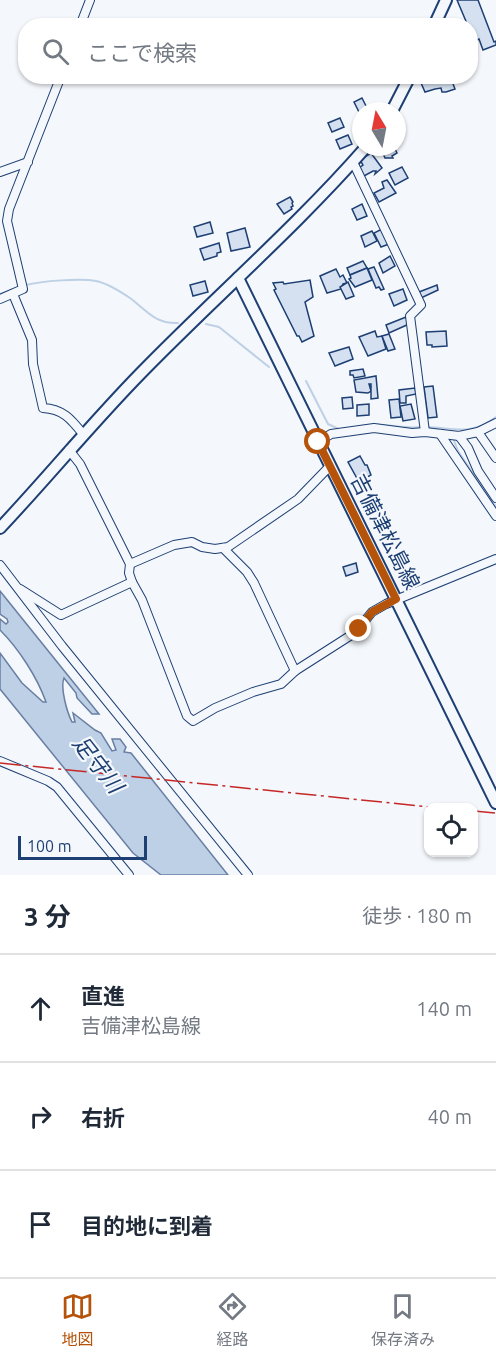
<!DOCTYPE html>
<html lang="ja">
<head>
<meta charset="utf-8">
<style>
  body { margin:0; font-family:Ubuntu,"Noto Sans JP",sans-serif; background:#f6f6f7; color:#1f2937 }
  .controls { position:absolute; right:18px; bottom:18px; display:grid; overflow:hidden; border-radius:12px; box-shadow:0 2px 4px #0004 }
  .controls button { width:54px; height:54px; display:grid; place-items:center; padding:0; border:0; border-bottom:2px solid #e0e1e3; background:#fff; color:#1f2937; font:30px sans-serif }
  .compass { position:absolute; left:352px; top:102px; width:54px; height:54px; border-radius:50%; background:#fff; box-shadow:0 2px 4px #0004; rotate:350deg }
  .scale { position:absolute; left:18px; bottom:15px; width:129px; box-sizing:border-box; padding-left:6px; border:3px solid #1d3f73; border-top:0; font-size:16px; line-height:21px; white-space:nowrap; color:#1d3f73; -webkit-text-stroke:4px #f4f7fb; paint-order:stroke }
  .stop { position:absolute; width:18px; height:18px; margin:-14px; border:4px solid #b45309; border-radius:50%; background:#fff }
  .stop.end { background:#b45309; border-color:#fff; box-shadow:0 2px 6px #0008 }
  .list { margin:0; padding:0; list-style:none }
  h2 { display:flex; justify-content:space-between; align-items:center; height:78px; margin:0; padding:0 24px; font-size:26px }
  h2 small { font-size:20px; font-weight:400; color:#747a83 }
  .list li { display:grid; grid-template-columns:39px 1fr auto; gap:18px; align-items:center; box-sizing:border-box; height:108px; padding:0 24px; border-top:2px solid #e0e1e3 }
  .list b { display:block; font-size:22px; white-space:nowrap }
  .list p { margin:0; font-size:20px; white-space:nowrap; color:#747a83 }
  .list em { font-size:20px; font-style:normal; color:#747a83 }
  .icon { flex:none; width:33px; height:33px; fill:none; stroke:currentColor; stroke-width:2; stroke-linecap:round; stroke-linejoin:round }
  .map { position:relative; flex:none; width:496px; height:875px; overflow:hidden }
  .search { position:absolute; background:#fff; box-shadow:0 2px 4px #0004; left:18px; right:18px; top:18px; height:66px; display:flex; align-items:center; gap:15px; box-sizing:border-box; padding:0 21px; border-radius:24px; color:#747a83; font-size:22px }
  .sheet { height:402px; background:#fff }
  nav { display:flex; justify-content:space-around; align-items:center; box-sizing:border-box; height:84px; border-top:2px solid #e0e1e3; background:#fff; font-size:16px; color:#747a83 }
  nav a { display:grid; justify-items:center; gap:3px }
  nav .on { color:#b45309 }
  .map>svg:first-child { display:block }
  .water { fill:#bed0e5; stroke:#687fa3; stroke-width:1.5 }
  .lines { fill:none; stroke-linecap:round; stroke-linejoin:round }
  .stream { stroke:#bed0e5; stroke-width:2 }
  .building { fill:#d5e0f0; stroke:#1d3f73; stroke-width:1.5 }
  .street-casing { stroke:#1d3f73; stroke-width:10 }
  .secondary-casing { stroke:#1d3f73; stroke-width:14 }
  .street { stroke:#f4f7fb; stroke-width:8 }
  .secondary { stroke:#f4f7fb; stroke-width:10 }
  .power { stroke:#c62828; stroke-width:1.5; stroke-dasharray:21 4.5 3 4.5; stroke-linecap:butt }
  .route { stroke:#b45309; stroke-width:8 }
  .labels { text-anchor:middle; stroke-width:4.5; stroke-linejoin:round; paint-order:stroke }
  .street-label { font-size:21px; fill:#1d3f73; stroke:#f4f7fb }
  .water-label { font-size:22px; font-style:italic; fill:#1d3f73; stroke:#f4f7fb }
</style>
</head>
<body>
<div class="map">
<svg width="496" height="875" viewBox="0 0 496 875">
  <rect width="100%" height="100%" fill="#f4f7fb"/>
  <!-- water -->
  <path class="water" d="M 0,591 L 99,714 L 92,714 L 77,698 L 76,693 L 64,678 C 60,688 67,712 72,722 L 75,722 L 73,713 L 95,730 L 101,733 L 112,751 L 116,750 L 112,739 L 120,739 L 126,747 L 124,752 L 131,753 L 228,875 L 161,875 L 133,853 L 0,689 L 0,653 L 22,683 L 43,702 L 46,702 C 37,677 19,649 0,630 L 0,619 L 6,624 L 8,622 L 7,619 L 0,614 Z"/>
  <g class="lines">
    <!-- stream -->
    <g class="stream">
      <path d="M 26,285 C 41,281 81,278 96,281 C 107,283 121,292 130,298 C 147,311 155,324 178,323"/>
      <polyline points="0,294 17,288"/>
      <polyline points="206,324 219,327 269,367"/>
      <polyline points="306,381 328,424 341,430"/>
      <path d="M 359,427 C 380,420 400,430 421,427"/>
      <path d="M 427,427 C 455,428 471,436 496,417"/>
      <polyline points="453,438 458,451 496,507"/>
    </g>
  </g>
  <!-- building -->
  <g class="building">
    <polygon points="457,0 478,0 494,42 496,41 496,45 483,50 479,39 475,41 470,31 470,26 468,26"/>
    <polygon points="418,76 450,76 455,89 446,92 442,92 441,88 435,89 425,92"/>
    <polygon points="362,98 367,108 359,112 354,102"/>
    <polygon points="340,118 344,127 332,132 328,123"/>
    <polygon points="348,135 352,144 340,149 336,140"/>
    <polygon points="386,147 394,147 397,153 392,156 393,158 385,158 381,149"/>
    <polygon points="371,153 382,168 375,174 376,171 373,171 364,176 359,168 363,165 360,160"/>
    <polygon points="402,167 408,178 395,185 389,173"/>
    <polygon points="387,180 396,193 379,202 374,193 384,188 382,182"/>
    <polygon points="290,197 293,202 292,203 293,206 291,207 292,209 284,214 277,204"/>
    <polygon points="362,204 367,216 357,220 352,209"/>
    <polygon points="210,222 213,233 197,237 194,227"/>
    <polygon points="245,228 250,247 231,251 227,233"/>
    <polygon points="382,229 389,244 381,247 374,233"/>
    <polygon points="372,231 377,241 365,247 361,236"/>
    <polygon points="219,243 221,252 217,253 217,256 204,260 200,249"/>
    <polygon points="390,256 395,266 383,273 379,263"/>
    <polygon points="363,261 367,268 350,275 347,268"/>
    <polygon points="374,267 384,289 381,290 379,287 376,288 368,269"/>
    <polygon points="367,268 372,280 355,287 349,279 351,278 350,275"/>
    <polygon points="336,269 340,277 343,275 347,283 343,284 341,289 327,293 320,276"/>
    <polygon points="310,280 313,297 305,302 314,336 302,342 299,336 297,336 274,290 276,289 273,283 283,282 284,284"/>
    <polygon points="205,281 208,292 193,296 190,285"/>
    <polygon points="348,282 354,296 346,299 340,287"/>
    <polygon points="437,285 438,290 421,298 419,292"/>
    <polygon points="403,289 407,300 394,306 389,294"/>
    <polygon points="406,317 409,324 389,333 386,325"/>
    <polygon points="375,331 377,337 382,336 386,349 368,356 359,337"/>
    <polygon points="446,331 447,346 432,347 432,345 427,345 426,332"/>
    <polygon points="389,334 395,349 388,351 382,336"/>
    <polygon points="349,347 353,359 335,366 329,353"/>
    <polygon points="363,369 365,376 354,378 353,375 350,375 350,371"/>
    <polygon points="376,376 378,398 371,399 371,384 369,384 371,391 368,393 356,392 354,380"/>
    <polygon points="433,386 437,417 428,418 424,387"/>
    <polygon points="415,388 416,394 406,396 406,403 400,403 399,390"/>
    <polygon points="352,397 353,408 343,409 342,398"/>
    <polygon points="399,399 401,417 391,418 389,400"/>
    <polygon points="369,404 369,415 357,416 357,405"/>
    <polygon points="411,404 415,419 403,421 400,406"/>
    <polygon points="360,456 365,465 367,465 371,475 359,482 348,462"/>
    <polygon points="356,563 358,572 346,576 343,567"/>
  </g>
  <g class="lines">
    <defs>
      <g id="street">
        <polyline points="80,26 90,0"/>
        <polyline points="353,162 421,305 410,316 425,432"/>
        <polyline points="0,172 28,162"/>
        <path d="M 13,294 L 32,340 L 33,364 L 43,408 C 63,409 71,419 83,434"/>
        <polyline points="0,299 23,289 7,221 9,209 61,76"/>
        <polyline points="478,432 496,458"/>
        <polyline points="440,434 496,516"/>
        <polyline points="459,436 468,448 478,471 496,498"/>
        <polyline points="318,442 331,434 374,428 412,433 425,432 459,436 478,432 496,423"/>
        <polyline points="223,548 247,572 254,583 295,671"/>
        <polyline points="130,564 174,545 192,542 202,547 215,549 228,547 298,499 330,466"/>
        <polyline points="0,565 62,646 248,875"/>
        <polyline points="132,582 142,600 187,716 193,721 215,708 253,692 281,684 295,671 356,632 372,612 386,604 496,559"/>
        <polyline points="20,589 61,615 132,582 129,573 130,564 80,464 69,450"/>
        <polyline points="0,761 48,781 57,787 129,875"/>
      </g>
      <g id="secondary">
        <polyline points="434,26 446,0"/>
        <polyline points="392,111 410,76"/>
        <polyline points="238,278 496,803"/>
        <path d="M 0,528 C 48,477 92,423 141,373 C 215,297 296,227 366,147"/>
      </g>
    </defs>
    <!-- street casing -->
    <use href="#street" class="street-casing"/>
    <!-- secondary casing -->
    <use href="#secondary" class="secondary-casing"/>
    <!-- street -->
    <use href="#street" class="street"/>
    <!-- secondary -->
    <use href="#secondary" class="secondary"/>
    <!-- power -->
    <g class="power">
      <polyline points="0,763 440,808"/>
      <polyline points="474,811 496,813"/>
    </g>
  </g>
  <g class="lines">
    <!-- route -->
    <polyline class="route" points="318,442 396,599 372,612 359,629"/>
  </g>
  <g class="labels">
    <!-- street labels -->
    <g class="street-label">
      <text transform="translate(385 532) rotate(63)" y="7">吉備津松島線</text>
    </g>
    <!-- water labels -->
    <g class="water-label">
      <text transform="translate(98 764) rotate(52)" y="8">足守川</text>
    </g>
  </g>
</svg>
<div class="controls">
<button><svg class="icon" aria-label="locate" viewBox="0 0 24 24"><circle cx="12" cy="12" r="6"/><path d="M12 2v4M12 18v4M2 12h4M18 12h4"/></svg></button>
</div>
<svg class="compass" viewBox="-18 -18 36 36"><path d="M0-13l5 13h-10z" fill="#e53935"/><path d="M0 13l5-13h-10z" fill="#747a83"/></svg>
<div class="scale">100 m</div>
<div class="stop" style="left:318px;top:442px"></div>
<div class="stop end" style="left:359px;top:629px"></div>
<div class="search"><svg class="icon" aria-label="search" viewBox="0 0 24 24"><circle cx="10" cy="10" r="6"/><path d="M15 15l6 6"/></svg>ここで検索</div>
</div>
<section class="sheet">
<h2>3 分<small>徒歩 · 180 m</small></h2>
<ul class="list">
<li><svg class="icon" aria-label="ahead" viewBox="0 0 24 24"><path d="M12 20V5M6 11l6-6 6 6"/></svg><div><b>直進</b><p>吉備津松島線</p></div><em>140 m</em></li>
<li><svg class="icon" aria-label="right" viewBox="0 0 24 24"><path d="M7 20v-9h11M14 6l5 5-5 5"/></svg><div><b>右折</b></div><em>40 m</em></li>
<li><svg class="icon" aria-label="arrive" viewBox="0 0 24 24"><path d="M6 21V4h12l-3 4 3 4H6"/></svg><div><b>目的地に到着</b></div></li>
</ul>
</section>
<nav>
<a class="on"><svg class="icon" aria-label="map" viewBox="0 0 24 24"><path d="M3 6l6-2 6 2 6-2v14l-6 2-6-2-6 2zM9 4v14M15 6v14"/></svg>地図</a>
<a><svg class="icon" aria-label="directions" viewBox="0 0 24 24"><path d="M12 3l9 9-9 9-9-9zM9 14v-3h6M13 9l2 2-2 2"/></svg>経路</a>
<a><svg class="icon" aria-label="saved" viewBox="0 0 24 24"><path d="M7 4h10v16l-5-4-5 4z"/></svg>保存済み</a>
</nav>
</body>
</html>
